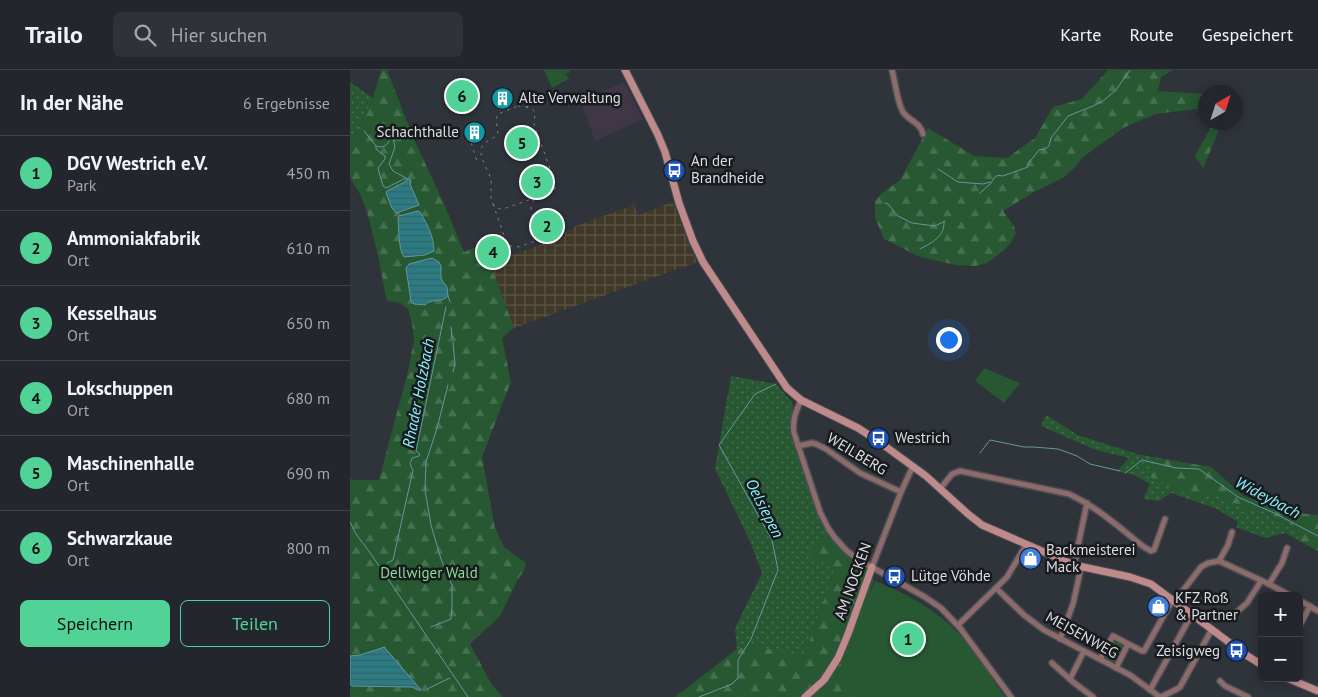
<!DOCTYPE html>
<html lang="de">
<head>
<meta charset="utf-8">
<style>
  body { margin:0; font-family:"PT Sans",sans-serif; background:#2f3238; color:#f1f3f6 }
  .controls { position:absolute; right:15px; bottom:15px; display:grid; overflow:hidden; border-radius:8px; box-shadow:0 2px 12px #0003 }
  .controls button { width:45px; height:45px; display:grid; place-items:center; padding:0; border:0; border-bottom:1px solid #404348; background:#23262c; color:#f1f3f6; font:25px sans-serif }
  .compass { position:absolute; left:848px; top:15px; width:45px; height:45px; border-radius:50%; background:#23262c; box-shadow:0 2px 12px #0003; rotate:39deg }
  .you { position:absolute; left:598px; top:269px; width:18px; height:18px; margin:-12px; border:4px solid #fff; border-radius:50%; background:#1a73e8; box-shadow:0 0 0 8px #1a73e833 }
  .badge { display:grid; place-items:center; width:32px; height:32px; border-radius:50%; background:#51d398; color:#111; font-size:16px; font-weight:700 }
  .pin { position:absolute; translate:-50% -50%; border:2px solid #fff; box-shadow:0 1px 5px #0006 }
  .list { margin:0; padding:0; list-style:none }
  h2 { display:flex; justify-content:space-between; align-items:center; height:65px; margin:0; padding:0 20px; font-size:21px }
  h2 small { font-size:16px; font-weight:400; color:#a3a5a9 }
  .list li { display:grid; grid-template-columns:32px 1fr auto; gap:15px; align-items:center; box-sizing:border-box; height:75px; padding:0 20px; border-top:1px solid #404348 }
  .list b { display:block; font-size:19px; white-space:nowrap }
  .list p { margin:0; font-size:16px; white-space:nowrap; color:#a3a5a9 }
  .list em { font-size:16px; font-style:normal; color:#a3a5a9 }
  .actions { display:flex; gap:10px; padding:15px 20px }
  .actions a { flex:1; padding:11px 0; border:1px solid #51d398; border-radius:8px; text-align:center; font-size:18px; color:#51d398 }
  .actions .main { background:#51d398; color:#111 }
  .icon { flex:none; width:28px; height:28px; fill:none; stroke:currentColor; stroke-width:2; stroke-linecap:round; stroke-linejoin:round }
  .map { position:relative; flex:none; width:968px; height:627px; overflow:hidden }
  header { display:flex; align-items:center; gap:30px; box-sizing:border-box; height:70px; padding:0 25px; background:#23262c; border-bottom:1px solid #404348 }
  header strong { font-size:24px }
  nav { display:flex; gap:28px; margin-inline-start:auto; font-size:18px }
  .search { width:350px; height:45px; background:#2f3238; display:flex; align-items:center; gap:12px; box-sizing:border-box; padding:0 18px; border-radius:8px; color:#a3a5a9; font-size:19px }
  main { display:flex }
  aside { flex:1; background:#23262c }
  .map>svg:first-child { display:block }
  .commercial { fill:#3f3646 }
  .industrial { fill:url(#industrial-grid) }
  .grass { fill:url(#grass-dots) }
  .forest { fill:url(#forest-firs); fill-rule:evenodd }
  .green { fill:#275832 }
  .water { fill:url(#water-rules); stroke:#6099a0 }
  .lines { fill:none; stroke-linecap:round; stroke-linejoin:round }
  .stream { stroke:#6099a0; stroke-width:1 }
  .street-casing { stroke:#4b4e55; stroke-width:8 }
  .secondary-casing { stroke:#4b4e55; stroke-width:9 }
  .street { stroke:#8d6b6b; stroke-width:5 }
  .secondary { stroke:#bf8a8a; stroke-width:7 }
  .rail { stroke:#81848a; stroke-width:1; stroke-dasharray:2.5 5; stroke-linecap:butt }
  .labels { text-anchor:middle; stroke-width:5; stroke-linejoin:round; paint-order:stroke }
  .poi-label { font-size:15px; fill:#dbdee2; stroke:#181a1d; text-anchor:start }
  .street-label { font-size:15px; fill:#dbdee2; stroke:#181a1d }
  .park-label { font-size:15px; fill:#89dc98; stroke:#181a1d }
  .water-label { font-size:16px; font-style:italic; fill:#88f2fe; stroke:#181a1d }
</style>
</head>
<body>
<header>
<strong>Trailo</strong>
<div class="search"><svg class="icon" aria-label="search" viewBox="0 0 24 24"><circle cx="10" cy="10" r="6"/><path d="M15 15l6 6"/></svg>Hier suchen</div>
<nav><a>Karte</a><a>Route</a><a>Gespeichert</a></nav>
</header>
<main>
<aside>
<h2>In der Nähe<small>6 Ergebnisse</small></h2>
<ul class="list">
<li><span class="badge">1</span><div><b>DGV Westrich e.V.</b><p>Park</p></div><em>450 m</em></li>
<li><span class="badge">2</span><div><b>Ammoniakfabrik</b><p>Ort</p></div><em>610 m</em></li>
<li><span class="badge">3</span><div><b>Kesselhaus</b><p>Ort</p></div><em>650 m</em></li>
<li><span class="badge">4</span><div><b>Lokschuppen</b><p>Ort</p></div><em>680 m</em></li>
<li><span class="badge">5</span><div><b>Maschinenhalle</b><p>Ort</p></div><em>690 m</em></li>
<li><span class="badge">6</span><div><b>Schwarzkaue</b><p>Ort</p></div><em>800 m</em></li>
</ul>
<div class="actions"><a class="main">Speichern</a><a>Teilen</a></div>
</aside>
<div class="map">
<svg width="968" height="627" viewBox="0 0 968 627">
  <defs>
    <pattern id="industrial-grid" width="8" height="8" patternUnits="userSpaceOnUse" patternTransform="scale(1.25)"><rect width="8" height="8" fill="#413928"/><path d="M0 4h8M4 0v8" fill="none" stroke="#5c5547"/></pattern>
    <pattern id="grass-dots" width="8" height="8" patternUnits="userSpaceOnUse" patternTransform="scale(1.25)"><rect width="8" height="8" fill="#275832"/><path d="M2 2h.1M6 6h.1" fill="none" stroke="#46704f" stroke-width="1.8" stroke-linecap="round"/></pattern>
    <pattern id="forest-firs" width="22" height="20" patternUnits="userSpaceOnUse" patternTransform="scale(1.25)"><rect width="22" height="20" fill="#275832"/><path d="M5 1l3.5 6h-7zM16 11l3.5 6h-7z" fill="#46704f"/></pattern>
    <pattern id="water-rules" width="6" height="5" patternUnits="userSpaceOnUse" patternTransform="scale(1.25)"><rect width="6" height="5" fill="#2c7b83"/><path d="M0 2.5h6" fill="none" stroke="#366267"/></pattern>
  </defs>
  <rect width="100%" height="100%" fill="#2f333a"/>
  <!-- commercial -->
  <polygon class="commercial" points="274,12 293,49 245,71 231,31"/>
  <!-- industrial -->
  <polygon class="industrial" points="323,132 338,172 347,192 164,258 140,193 215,166 215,162 223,159 223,157 284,135 288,145"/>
  <!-- grass -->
  <g class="grass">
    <polygon points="0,12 23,28 10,55 0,73"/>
    <polygon points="381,306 426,314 442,332 445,344 444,363 478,458 485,498 454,588 402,575 387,579 385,558 412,503 399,469 365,399"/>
    <polygon points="696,345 728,365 787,384 815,389 794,404 866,425 895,438 911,440 933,453 945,456 949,471 936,463 915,468 886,457 888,452 867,439 821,423 809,431 793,429 800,414 784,405 767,401 779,388 746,380 691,356"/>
  </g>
  <!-- forest -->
  <g class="forest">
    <path d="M 31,0 L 37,0 L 63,67 L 94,134 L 114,182 L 133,174 L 164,258 L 152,268 L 161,312 L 132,387 L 145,458 L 154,477 L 176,493 L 174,501 L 168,509 L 150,546 L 120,574 L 142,615 L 153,627 L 0,627 L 0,614 L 3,616 L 62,617 L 68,620 L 35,578 L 10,585 L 0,586 L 0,408 L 2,410 L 29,410 L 58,301 L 64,270 L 62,253 L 58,239 L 50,233 L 38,231 L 36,228 L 28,185 L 17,142 L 9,122 L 0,108 L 0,73 L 10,55 L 23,28 ZM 68,141 L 75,185 L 54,187 L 50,177 L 48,148 L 49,146 ZM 56,198 L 92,201 L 91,209 L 95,229 L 77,232 L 61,231 Z"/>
    <polygon points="758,0 823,0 811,7 808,21 855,24 855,38 805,44 773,58 733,87 723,99 713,108 684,122 653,141 664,156 666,163 660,174 653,181 637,193 625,196 606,195 570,187 534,169 525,148 525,131 532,123 550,110 578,58 624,86 657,88 685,68 703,37 732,29"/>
    <polygon points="863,53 872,53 853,98 845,86"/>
    <polygon points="815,389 861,397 894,426 936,442 968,445 968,481 949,471 945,456 933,453 911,440 895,438 866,425 848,429 793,404"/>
    <polygon points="478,458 497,481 522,497 519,504 524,510 503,572 486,607 520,627 325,627 387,579 402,575 454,587 485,498 459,486"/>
  </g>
  <!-- green -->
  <g class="green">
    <polygon points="194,0 220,0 220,2 216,4 219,9 202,18"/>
    <polygon points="634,298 670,313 654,333 625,311"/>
    <path d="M 525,511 C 547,520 570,531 589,546 C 617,567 635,599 655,627 L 520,627 L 486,607 L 503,572 L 516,532 Z"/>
    <polygon points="765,570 773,575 774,576 765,593 754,588 764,571"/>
  </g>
  <!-- water -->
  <g class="water">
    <polygon points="57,109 60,109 61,112 60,114 69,135 46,143 42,138 36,123 37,121 55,112"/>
    <path d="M 68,141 L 70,142 C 77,154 84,167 84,181 L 75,185 L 54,187 C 48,179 49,158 48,148 L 49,146 Z"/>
    <path d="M 82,188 L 89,192 L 91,196 L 91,209 L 97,217 L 98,226 C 92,233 81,228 75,235 L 64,234 L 61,231 L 56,198 L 59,194 Z"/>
    <polygon points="35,577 35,578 71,620 68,620 62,617 2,616 0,614 0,586 10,585"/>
  </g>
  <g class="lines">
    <!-- stream -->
    <g class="stream">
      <polyline points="14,61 26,76 26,79 35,86 35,89 28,98 33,116 36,118 56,108 57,110"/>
      <polyline points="43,68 45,77 39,94 43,101 56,108"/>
      <path d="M 26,76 C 32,78 36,77 39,71"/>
      <polyline points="588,99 608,112 633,114 640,112"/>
      <path d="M 630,123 C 633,120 637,117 640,114 C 645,108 644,104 653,106 L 678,97 L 678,94 L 689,80 L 695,79 L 699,76 L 701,68 L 718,46 L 743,36 L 753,31 L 766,20 L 780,0"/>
      <polyline points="535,133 538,134 548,146 562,153 585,156 595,151"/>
      <path d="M 570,179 C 581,173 595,167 594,152"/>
      <polyline points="98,226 100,232"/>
      <polyline points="101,257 102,268"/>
      <polyline points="103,302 105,294 103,272"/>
      <polyline points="630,383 640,370 674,377 683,377 708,379 727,386 740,394 770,401"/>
      <polyline points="775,403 792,390 826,398 849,399 888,427 924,443 968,466"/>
      <polyline points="0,452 6,464 21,484 118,627"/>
      <path d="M 37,493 L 43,490 L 63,400 C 59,393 60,394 62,388 L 69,386 L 70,384 L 66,381 L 96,237"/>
      <polyline points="81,557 101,549 102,535 102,515 91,489 81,455 75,420 76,392 87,358 98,315"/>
      <polyline points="77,619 100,608"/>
      <polyline points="349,627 382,614 388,608 388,590 401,569 428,500 422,470 369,375 405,324 426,314"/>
    </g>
    <defs>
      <g id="street">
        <path d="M 542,0 C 545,11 547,30 552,40 C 556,50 570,51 573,64"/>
        <path d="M 451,330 C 446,341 442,350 444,363 L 470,442 L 478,458 L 485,468 L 497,481 L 509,490 L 575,527 L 591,538 L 610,558 L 661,627"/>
        <polyline points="448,376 462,373 466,374 476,379 510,403 551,422"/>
        <path d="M 590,419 L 602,404 L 610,401 L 719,424 C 747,437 770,458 794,477 L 801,481 L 804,480 L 815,449"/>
        <polyline points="869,491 878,475 882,462"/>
        <polyline points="724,495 737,433"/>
        <polyline points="522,497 551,422 563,396"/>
        <polyline points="919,514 932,493 937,478"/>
        <polyline points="646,518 674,545 694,560 780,605 810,627"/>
        <polyline points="949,530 968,541"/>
        <polyline points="825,531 851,497 858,493 869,491 919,514 941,526"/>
        <polyline points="888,541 897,533 911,511"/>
        <polyline points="608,555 657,507 676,475"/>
        <polyline points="949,557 960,536"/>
        <polyline points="710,569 723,534 731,498"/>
        <polyline points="750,589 763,566 792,581 794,581 823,529"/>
        <polyline points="702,593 723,612 743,627"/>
        <polyline points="766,598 778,574"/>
        <polyline points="720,609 734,581"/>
        <polyline points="870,611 875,616 898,627"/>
        <polyline points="800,620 842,544"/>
        <polyline points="811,627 827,619 830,617 862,559"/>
      </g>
      <g id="secondary">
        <polyline points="275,0 308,65 315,82 329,133 343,171 353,192 437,318 451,330 508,358 528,371 576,406 618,444 632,455 724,495 780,507 801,514 896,585 912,595"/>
        <polyline points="937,608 968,621"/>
        <polyline points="455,627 474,610 488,588 498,564 522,497"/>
      </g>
    </defs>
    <!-- street casing -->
    <use href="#street" class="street-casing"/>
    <!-- secondary casing -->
    <use href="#secondary" class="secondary-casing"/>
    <!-- street -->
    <use href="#street" class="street"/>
    <!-- secondary -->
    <use href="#secondary" class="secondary"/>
    <!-- rail -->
    <g class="rail">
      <path d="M 168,36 C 174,36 181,37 185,42 L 184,54 L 203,107 L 205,115 L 205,119 L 199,123 L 153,139 C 149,139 146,138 143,134 C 139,127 142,118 141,110 C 139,101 130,90 131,80 C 132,71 143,70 148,64 L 146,49 L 148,44 Z"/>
      <polyline points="176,37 193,31"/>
      <polyline points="119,66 127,91"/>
      <path d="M 143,134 L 156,171 L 161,176 L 168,177 L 183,172 L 188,167 C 190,152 173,140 186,128"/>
    </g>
  </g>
  <!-- icons -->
  <defs>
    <symbol id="building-disc" viewBox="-11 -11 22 22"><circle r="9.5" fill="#0f9aa8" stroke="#181a1d"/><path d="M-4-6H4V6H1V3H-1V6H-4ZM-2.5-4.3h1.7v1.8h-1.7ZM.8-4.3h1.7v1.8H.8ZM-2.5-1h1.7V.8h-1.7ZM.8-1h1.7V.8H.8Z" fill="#fff"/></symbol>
    <symbol id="bus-disc" viewBox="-11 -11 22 22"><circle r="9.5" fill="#1a4fb4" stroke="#181a1d"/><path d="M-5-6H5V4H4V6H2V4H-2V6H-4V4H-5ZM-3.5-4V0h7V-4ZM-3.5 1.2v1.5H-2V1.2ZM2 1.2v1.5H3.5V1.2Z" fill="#fff"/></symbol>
    <symbol id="shop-disc" viewBox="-11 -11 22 22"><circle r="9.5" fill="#3f7fe0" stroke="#181a1d"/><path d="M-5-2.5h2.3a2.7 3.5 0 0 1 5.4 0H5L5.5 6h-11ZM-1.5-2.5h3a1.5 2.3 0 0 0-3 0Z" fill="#fff"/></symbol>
  </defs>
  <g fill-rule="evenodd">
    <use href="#building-disc" x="140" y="16" width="25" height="25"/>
    <use href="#building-disc" x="112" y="50" width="25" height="25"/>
    <use href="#bus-disc" x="312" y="88" width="25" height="25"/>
    <use href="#bus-disc" x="516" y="356" width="25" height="25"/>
    <use href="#shop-disc" x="668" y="476" width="25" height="25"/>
    <use href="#bus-disc" x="532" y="494" width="25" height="25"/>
    <use href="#shop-disc" x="796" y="524" width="25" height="25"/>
    <use href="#bus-disc" x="874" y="568" width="25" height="25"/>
  </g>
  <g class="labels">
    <!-- poi labels -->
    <g class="poi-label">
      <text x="169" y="33">Alte Verwaltung</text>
      <text x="109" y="67" text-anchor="end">Schachthalle</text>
      <text x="341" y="96">An der<tspan x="341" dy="17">Brandheide</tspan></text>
      <text x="545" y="373">Westrich</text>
      <text x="696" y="485">Backmeisterei<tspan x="696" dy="17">Mack</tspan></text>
      <text x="561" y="511">Lütge Vöhde</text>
      <text x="825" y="533">KFZ Roß<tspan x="825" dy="17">&amp; Partner</tspan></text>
      <text x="870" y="586" text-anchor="end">Zeisigweg</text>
    </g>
    <!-- street labels -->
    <g class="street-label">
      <text transform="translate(507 384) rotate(31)" y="5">WEILBERG</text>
      <text transform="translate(503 511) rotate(-70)" y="5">AM NOCKEN</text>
      <text transform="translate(732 565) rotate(29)" y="5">MEISENWEG</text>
    </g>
    <!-- park labels -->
    <g class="park-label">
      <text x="79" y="508">Dellwiger Wald</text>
    </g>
    <!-- water labels -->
    <g class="water-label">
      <text transform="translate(68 323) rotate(-79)" y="6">Rhader Holzbach</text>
      <text transform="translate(918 427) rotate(28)" y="6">Wideybach</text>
      <text transform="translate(415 438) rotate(63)" y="6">Oelsiepen</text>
    </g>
  </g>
</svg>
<div class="controls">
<button>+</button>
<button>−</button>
</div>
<svg class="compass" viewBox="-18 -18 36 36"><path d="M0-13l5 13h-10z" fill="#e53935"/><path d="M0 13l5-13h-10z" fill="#a3a5a9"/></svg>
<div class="you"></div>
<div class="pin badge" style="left:558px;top:569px">1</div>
<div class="pin badge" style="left:197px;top:156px">2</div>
<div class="pin badge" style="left:187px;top:112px">3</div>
<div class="pin badge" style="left:143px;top:182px">4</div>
<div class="pin badge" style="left:172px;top:73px">5</div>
<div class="pin badge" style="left:112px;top:26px">6</div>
</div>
</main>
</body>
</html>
